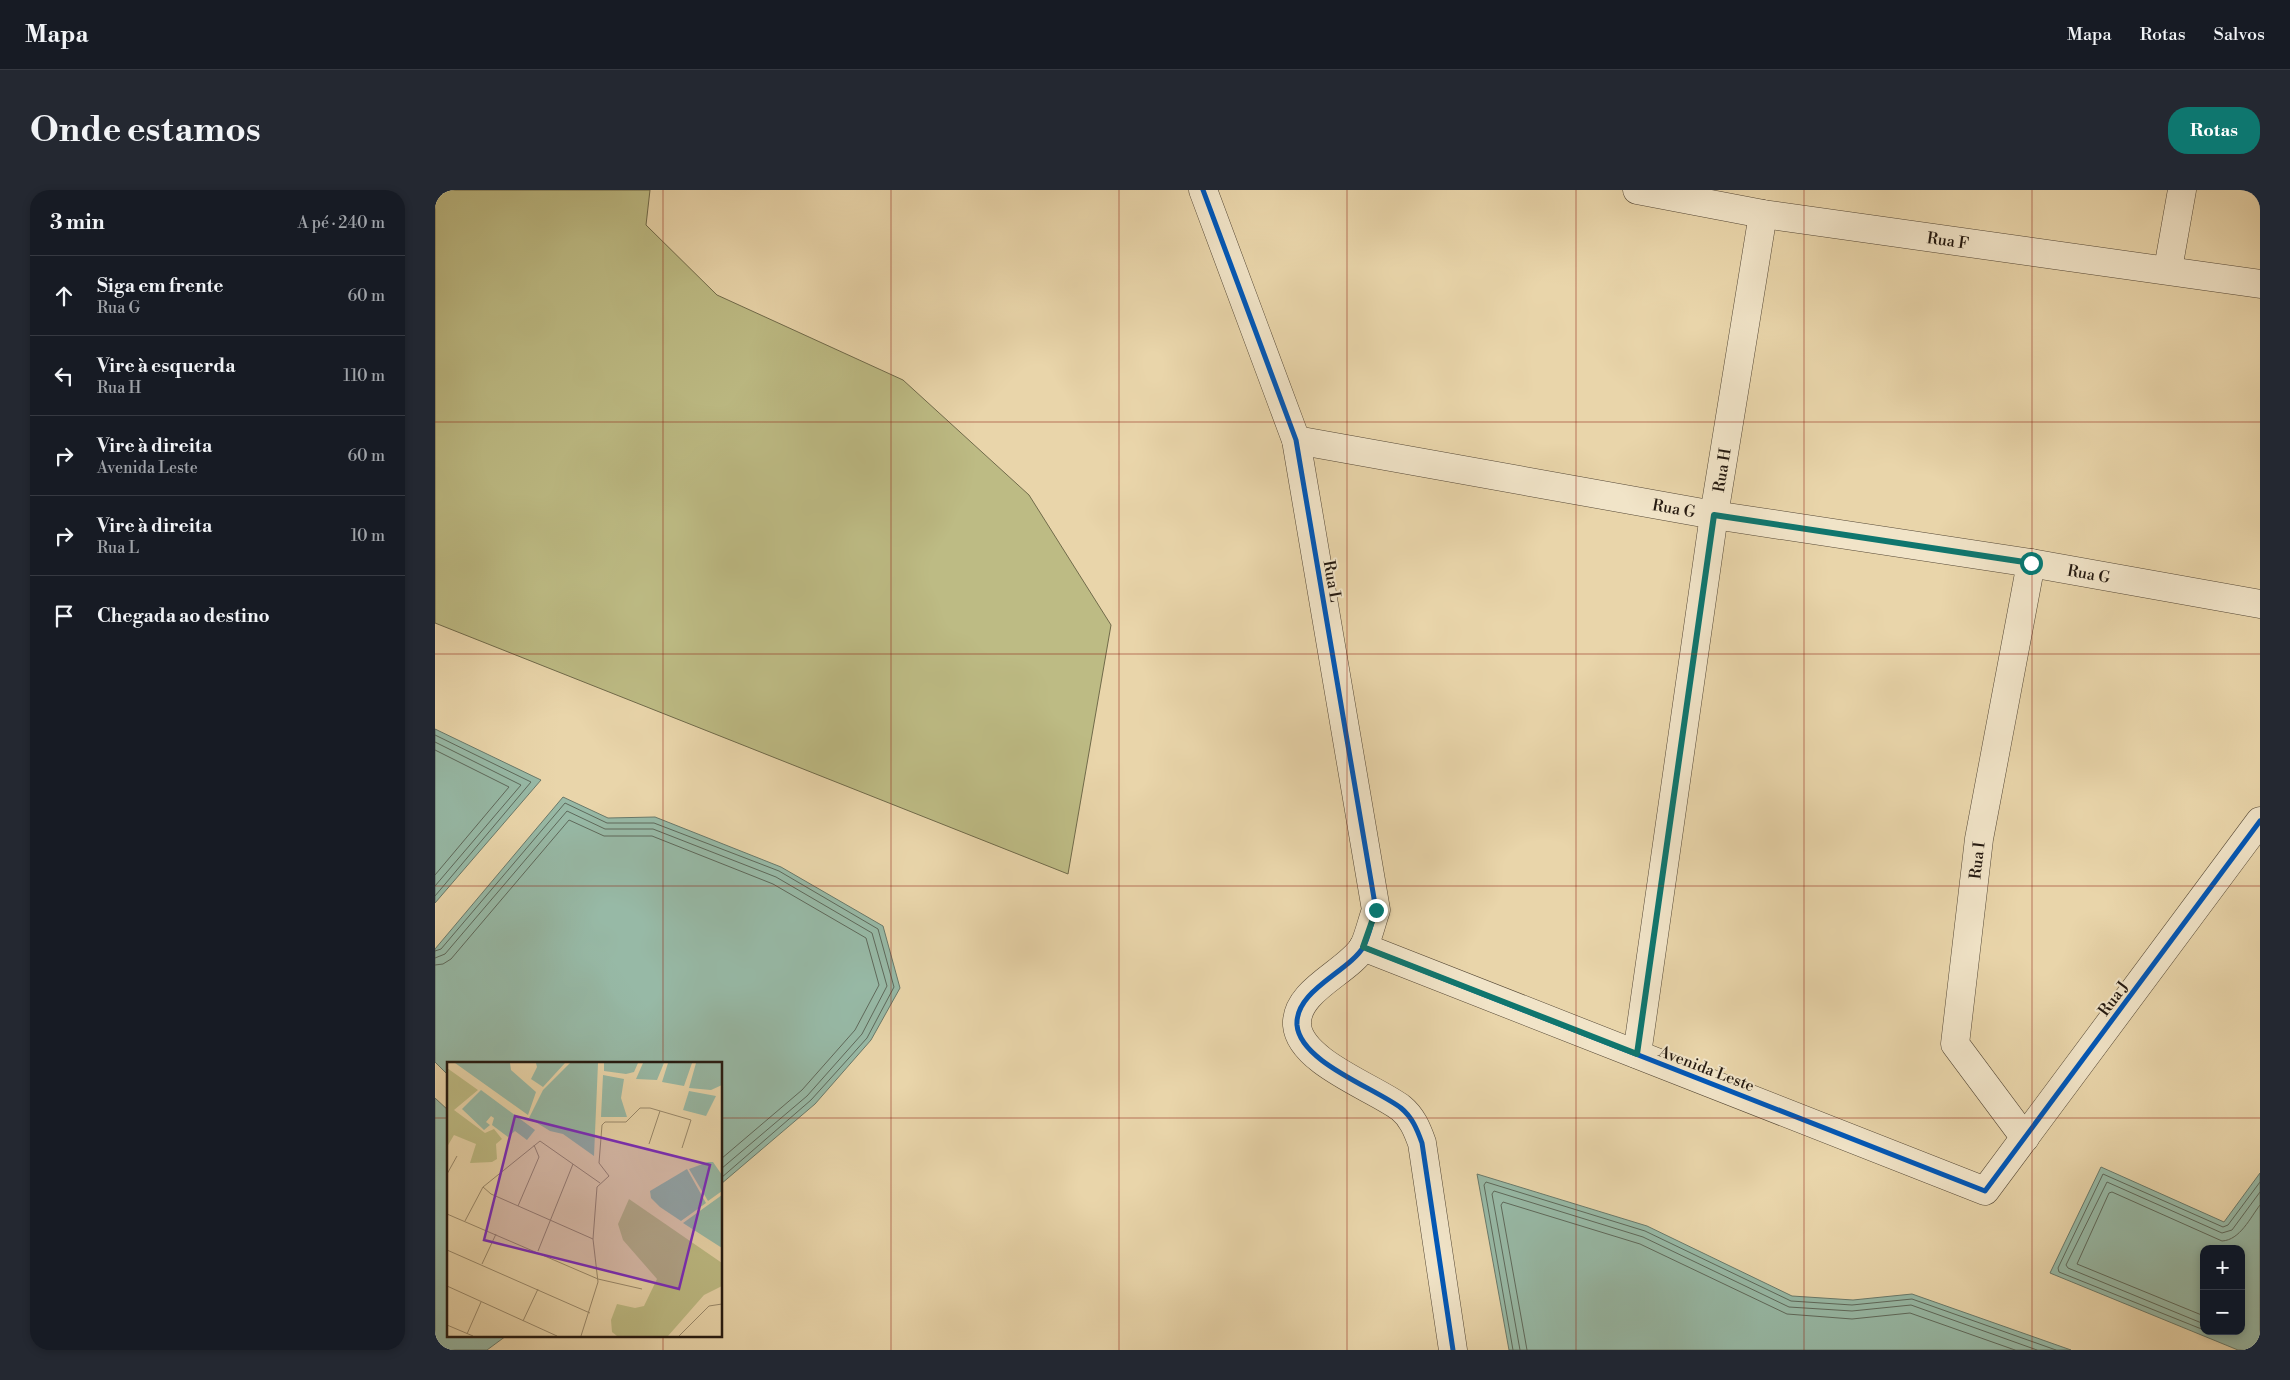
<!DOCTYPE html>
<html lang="pt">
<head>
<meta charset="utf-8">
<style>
  body { margin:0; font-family:"Libre Bodoni",serif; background:#242831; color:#f1f3f6 }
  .controls { position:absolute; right:15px; bottom:15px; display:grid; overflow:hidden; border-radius:10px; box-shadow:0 2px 8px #0003 }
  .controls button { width:45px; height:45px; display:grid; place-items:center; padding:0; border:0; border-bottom:1px solid #363941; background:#171b24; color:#f1f3f6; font:25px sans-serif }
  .stop { position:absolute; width:15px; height:15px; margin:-11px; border:4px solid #0f766e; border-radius:50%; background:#fff }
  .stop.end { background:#0f766e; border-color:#fff; box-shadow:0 1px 5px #0008 }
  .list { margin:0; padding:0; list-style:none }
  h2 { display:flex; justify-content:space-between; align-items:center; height:65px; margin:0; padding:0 20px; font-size:21px }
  h2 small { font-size:16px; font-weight:400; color:#9ea1a6 }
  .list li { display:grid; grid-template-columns:32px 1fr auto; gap:15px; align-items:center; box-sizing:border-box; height:80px; padding:0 20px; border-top:1px solid #363941 }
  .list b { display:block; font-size:19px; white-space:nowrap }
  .list p { margin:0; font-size:16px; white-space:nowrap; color:#9ea1a6 }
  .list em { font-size:16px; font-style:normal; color:#9ea1a6 }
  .icon { flex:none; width:28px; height:28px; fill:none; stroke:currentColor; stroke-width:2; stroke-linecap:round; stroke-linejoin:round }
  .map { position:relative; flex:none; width:1825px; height:1160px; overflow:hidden; border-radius:20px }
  header { display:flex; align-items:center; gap:30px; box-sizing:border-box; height:70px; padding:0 25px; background:#171b24; border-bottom:1px solid #363941 }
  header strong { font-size:24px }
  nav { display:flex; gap:28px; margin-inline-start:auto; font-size:18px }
  .intro { display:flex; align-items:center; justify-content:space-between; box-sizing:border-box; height:120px; padding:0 30px }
  h1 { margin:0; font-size:35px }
  .button { padding:12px 22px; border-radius:20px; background:#0f766e; color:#fff; font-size:18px; font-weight:700 }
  main { display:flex; gap:30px; padding:0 30px }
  aside { flex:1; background:#171b24; border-radius:20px; box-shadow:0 2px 8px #0003 }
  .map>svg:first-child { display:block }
  .green { fill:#bdbb84; stroke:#706a4a }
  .water { fill:#97b9a6; stroke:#69796a; fill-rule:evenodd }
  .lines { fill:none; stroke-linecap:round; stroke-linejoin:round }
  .shore { stroke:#5e695b; stroke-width:1 }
  .street-casing { stroke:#554836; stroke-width:29 }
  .street { stroke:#f1e4c8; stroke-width:28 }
  .cycleway-casing { stroke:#f1e4c8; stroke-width:8 }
  .cycleway { stroke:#0057b8; stroke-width:5 }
  .route { stroke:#0f766e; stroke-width:6 }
  .grid { fill:none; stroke:#8f2418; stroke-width:1; stroke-opacity:0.55 }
  .labels { text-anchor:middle; stroke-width:4; stroke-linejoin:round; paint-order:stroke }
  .street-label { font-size:16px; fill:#241910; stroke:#f1e4c8 }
  .inset-road { fill:none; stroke:#9a8a6c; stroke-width:1 }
  .view { fill:#7b2cbf; fill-opacity:0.15; stroke:#7b2cbf; stroke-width:2.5 }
  .inset-edge { fill:none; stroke:#241910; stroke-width:2.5 }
</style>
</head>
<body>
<header>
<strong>Mapa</strong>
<nav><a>Mapa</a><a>Rotas</a><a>Salvos</a></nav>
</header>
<div class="intro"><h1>Onde estamos</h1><a class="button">Rotas</a></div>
<main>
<aside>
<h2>3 min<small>A pé · 240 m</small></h2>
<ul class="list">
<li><svg class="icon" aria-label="ahead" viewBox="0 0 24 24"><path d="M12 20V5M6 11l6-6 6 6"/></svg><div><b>Siga em frente</b><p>Rua G</p></div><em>60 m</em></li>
<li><svg class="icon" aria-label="left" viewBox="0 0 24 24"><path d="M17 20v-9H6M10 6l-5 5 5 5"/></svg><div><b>Vire à esquerda</b><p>Rua H</p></div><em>110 m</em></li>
<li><svg class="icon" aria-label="right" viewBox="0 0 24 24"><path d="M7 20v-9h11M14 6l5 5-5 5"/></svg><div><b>Vire à direita</b><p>Avenida Leste</p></div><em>60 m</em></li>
<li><svg class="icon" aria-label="right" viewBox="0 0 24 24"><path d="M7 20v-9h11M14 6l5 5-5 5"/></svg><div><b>Vire à direita</b><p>Rua L</p></div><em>10 m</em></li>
<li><svg class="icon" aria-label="arrive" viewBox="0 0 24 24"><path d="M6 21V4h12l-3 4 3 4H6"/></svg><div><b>Chegada ao destino</b></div></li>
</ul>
</aside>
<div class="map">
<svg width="1825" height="1160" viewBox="0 0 1825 1160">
  <rect width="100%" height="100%" fill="#e9d5aa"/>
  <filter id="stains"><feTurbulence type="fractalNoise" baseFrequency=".004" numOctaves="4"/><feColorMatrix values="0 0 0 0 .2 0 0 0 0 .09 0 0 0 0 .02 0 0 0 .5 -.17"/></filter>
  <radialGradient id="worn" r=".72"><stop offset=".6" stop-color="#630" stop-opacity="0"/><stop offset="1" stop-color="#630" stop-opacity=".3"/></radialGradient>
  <!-- green -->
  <polygon class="green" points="0,0 215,0 211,35 282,105 468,190 594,305 676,435 633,684 0,433"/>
  <!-- water -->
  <g class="water">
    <polygon points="0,539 106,590 0,713"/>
    <polygon points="128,607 173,628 220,627 346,677 448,736 465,798 436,850 380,914 286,994 286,874 14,874 14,886 0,872 0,759"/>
    <polygon points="0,908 14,921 14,1146 71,1146 52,1160 0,1160"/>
    <path d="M 1666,977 L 1789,1032 L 1825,983 L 1825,1160 L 1803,1160 L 1615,1083 ZM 1769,1059 L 1806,1059 L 1806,1141 L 1769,1141 Z"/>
    <polygon points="1042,984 1212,1036 1357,1106 1418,1110 1477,1104 1636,1160 1074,1160"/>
  </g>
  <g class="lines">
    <!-- shore -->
    <g class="shore">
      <polyline points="0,545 96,592 0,706"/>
      <polyline points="0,552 86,595 0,696"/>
      <polyline points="0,560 74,597 0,685"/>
      <polyline points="0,761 6,759 130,613 172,633 219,633 344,681 443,739 459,797 432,848 376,910 286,988"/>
      <polyline points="0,768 10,764 132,621 170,639 218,639 341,687 437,743 452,796 427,844 372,906 286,979"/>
      <polyline points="0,775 8,774 16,769 134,630 169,646 217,646 338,694 431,748 444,795 420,840 367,900 286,969"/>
      <path d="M 1769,1126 L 1642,1074 L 1674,1003 L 1677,1002 L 1787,1051 C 1805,1050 1815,1028 1825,1015"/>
      <polyline points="1769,1134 1633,1078 1631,1075 1672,992 1787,1043 1797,1040 1825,1002"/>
      <polyline points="1769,1140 1624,1082 1623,1078 1668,984 1788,1037 1793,1035 1825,992"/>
      <polyline points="1078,1160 1049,995 1051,992 1210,1041 1356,1111 1417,1115 1477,1109 1621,1160"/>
      <polyline points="1085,1160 1057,1004 1059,1001 1208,1047 1354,1117 1417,1121 1476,1115 1602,1160"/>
      <polyline points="1092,1160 1066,1015 1068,1012 1205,1054 1352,1124 1417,1129 1475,1123 1580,1160"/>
    </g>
    <defs>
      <g id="street">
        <path d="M 768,0 L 861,250 L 941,720 C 937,731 934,745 929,756 C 914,782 860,800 862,835 C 865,872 940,898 966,918 C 977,927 982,939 987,953 L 1018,1160"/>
        <path id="s1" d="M 1202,0 L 1328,24 L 1825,94"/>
        <polyline points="1733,79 1747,0"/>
        <path id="s2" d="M 861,250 L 1279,325 L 1596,373 L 1825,414"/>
        <polyline points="928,757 1550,1001 1825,631"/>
        <path id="s3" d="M 1202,864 L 1279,325 L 1328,24"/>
        <path id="s4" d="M 1590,948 L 1520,854 L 1544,649 L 1596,373"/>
      </g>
    </defs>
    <!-- street casing -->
    <use href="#street" class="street-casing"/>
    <!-- street -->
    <use href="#street" class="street"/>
    <defs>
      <g id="cycleway">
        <path d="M 768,0 L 861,250 L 941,720 C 937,731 934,745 929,756 C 914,782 860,800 862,835 C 865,872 940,898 966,918 C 977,927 982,939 987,953 L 1018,1160"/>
        <polyline points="928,757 1550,1001 1825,631"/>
      </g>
    </defs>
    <!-- cycleway casing -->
    <use href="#cycleway" class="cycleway-casing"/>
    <!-- cycleway -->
    <use href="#cycleway" class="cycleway"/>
  </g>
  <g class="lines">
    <!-- route -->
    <polyline class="route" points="941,720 928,757 1202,864 1279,325 1596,373"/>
  </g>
  <!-- grid -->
  <path class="grid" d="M 228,0 L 228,874M 456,0 L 456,1160M 684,0 L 684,1160M 912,0 L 912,1160M 1141,0 L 1141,1160M 1369,0 L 1369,1160M 1597,0 L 1597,1160M 0,232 L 1825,232M 0,464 L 1825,464M 0,696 L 1825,696M 0,928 L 14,928M 286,928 L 1825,928M 228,1146 L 228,1160"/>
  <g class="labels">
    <!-- street labels -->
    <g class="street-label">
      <text dy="6" stroke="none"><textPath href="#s1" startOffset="315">Rua F</textPath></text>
      <text dy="6" stroke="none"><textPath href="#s3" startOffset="590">Rua H</textPath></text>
      <text dy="6" stroke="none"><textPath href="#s2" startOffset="384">Rua G</textPath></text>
      <text dy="6" stroke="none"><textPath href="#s2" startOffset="804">Rua G</textPath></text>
      <text transform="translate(898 391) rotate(80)" y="6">Rua L</text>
      <text dy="6" stroke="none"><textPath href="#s4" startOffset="302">Rua I</textPath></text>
      <text transform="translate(1678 808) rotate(-53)" y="6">Rua J</text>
      <text transform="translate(1272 878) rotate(21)" y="6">Avenida Leste</text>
    </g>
  </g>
  <!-- overview -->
  <g transform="translate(12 872)">
    <rect width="275" height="275" fill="#e9d5aa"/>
    <path d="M 0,6 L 31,28 L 7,48 L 38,71 L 47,67 L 55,77 L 49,82 L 50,97 L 45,100 L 23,101 L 29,82 L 7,73 L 0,85 ZM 182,137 L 275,201 L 275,224 L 257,233 L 221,274 L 170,274 L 165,270 L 164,258 L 170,242 L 188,246 L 197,244 L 210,217 L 176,178 L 171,162 Z" fill="#bdbb84"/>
    <path d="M 8,1 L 63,1 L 64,8 L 89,30 L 81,53 ZM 89,1 L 118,1 L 96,25 L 84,17 L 90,5 ZM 123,1 L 151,1 L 147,94 L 116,72 L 103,69 L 82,56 L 96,28 ZM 157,1 L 191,1 L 187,10 L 179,12 L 157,9 ZM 196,1 L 217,1 L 210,18 L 189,17 ZM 221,1 L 245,1 L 237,24 L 215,20 ZM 249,1 L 275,1 L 275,23 L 264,28 L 242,26 ZM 156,13 L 177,17 L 174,36 L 180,55 L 154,55 ZM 34,28 L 88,68 L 80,78 L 68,69 L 61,75 L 45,63 L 47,56 L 44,54 L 39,60 L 43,63 L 37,68 L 15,47 ZM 242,29 L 269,34 L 259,54 L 236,48 ZM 261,100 L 266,100 L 275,113 L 275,129 L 261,139 L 242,107 ZM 240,107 L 259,141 L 234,159 L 213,145 L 204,136 L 203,129 ZM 275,133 L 275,186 L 236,161 Z" fill="#97b9a6"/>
    <path class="inset-road" d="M 202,82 L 213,49M 0,112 L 10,94M 36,125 L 44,132 L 146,177M 71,144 L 92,95 L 87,83M 0,152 L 151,217 L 195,227M 18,159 L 36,125 L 93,79 L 153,121M 0,188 L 143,251M 91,189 L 126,102M 35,202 L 49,172M 0,224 L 110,274M 76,259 L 91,227M 0,263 L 26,274M 20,272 L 34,240M 134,274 L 151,220 L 146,177 L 150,125 L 162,114 L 152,101 L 155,63 L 158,60 L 179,60 L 193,46 L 203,46 L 244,58 L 235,86M 232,274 L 262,244 L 275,242"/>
    <path class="view" d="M 68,54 L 263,103 L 232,227 L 37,178 Z"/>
    <rect width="275" height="275" class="inset-edge"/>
  </g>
  <rect width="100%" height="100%" filter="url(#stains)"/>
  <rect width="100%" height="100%" fill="url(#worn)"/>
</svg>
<div class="controls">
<button>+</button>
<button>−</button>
</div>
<div class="stop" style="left:1596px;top:373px"></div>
<div class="stop end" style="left:941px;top:720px"></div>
</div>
</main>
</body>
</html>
